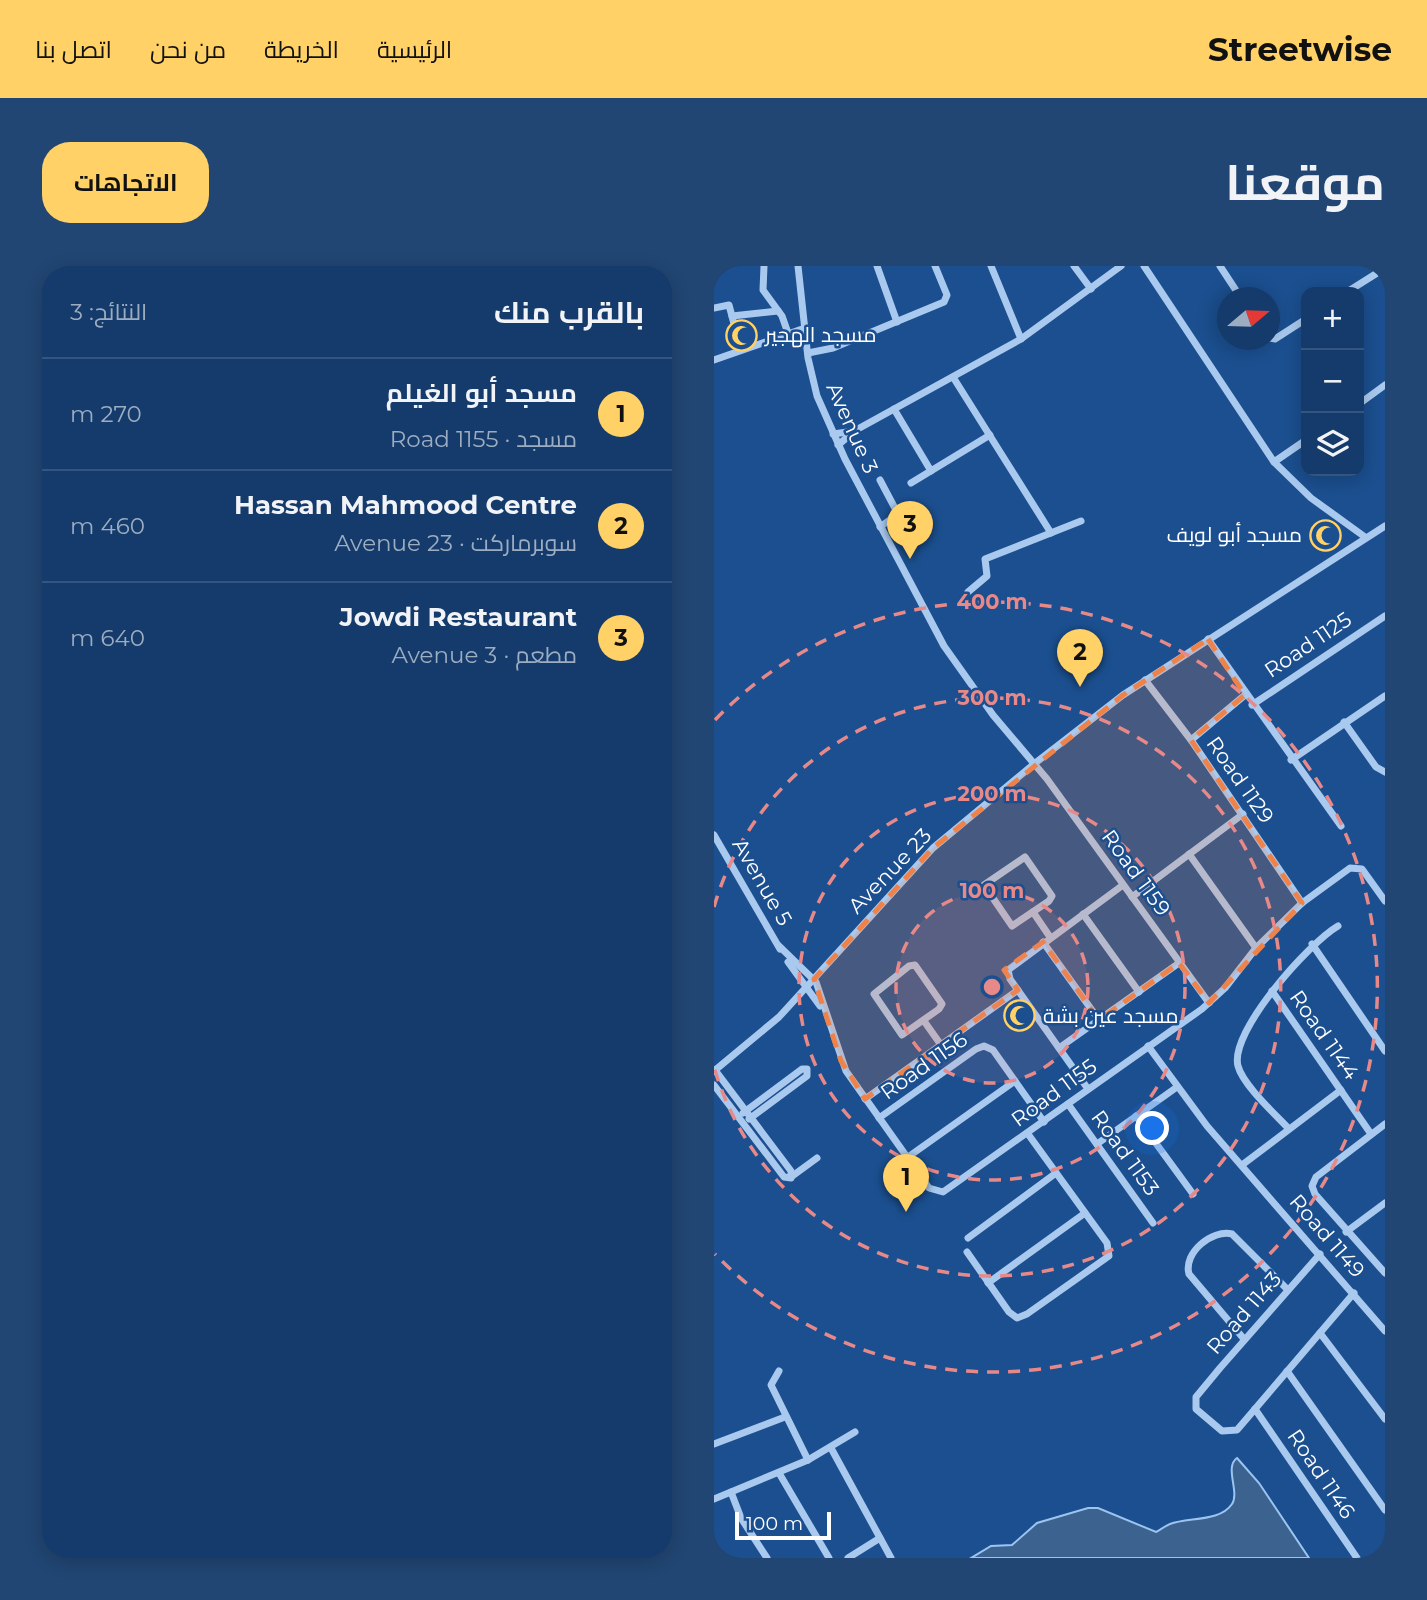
<!DOCTYPE html>
<html lang="ar">
<head>
<meta charset="utf-8">
<style>
  body { margin:0; font-family:Montserrat,Cairo,sans-serif; background:#214673; color:#f1f3f6; direction:rtl }
  .controls { position:absolute; right:21px; top:21px; display:grid; overflow:hidden; border-radius:14px; box-shadow:0 4px 18px #0003 }
  .controls button { width:63px; height:63px; display:grid; place-items:center; padding:0; border:0; border-bottom:2px solid #33557e; background:#143b6b; color:#f1f3f6; font:35px sans-serif }
  .compass { position:absolute; left:503px; top:21px; width:63px; height:63px; border-radius:50%; background:#143b6b; box-shadow:0 4px 18px #0003; rotate:71deg }
  .scale { position:absolute; left:21px; bottom:18px; width:96px; box-sizing:border-box; padding-left:7px; border:4px solid #fff; border-top:0; font-size:19px; line-height:24px; white-space:nowrap; color:#fff; -webkit-text-stroke:5px #1b4f8f; paint-order:stroke }
  .you { position:absolute; left:439px; top:863px; width:24px; height:24px; margin:-18px; border:5px solid #fff; border-radius:50%; background:#1a73e8; box-shadow:0 0 0 10px #1a73e833 }
  .badge { display:grid; place-items:center; width:46px; height:46px; border-radius:50%; background:#ffd166; color:#111; font-size:23px; font-weight:700 }
  .pin { position:absolute; translate:-50% -58px; filter:drop-shadow(0 2px 4px #0008) }
  .pin::after { content:''; position:absolute; top:37px; width:24px; height:21px; background:inherit; clip-path:polygon(0 0,100% 0,50% 100%) }
  .list { margin:0; padding:0; list-style:none }
  h2 { display:flex; justify-content:space-between; align-items:center; height:91px; margin:0; padding:0 28px; font-size:30px }
  h2 small { font-size:23px; font-weight:400; color:#9dadc1 }
  .list li { display:grid; grid-template-columns:46px 1fr auto; gap:21px; align-items:center; box-sizing:border-box; height:112px; padding:0 28px; border-top:2px solid #33557e }
  .list b { display:block; font-size:26px; white-space:nowrap }
  .list p { margin:0; font-size:23px; white-space:nowrap; color:#9dadc1 }
  .list em { font-size:23px; font-style:normal; color:#9dadc1 }
  .icon { flex:none; width:38px; height:38px; fill:none; stroke:currentColor; stroke-width:2; stroke-linecap:round; stroke-linejoin:round }
  .map { position:relative; flex:none; width:671px; height:1292px; overflow:hidden; direction:ltr; border-radius:28px }
  header { display:flex; align-items:center; gap:42px; box-sizing:border-box; height:98px; padding:0 35px; background:#ffd166; color:#111 }
  header strong { font-size:33px }
  nav { display:flex; gap:38px; margin-inline-start:auto; font-size:24px }
  .intro { display:flex; align-items:center; justify-content:space-between; box-sizing:border-box; height:168px; padding:0 42px }
  h1 { margin:0; font-size:49px }
  .button { padding:18px 32px; border-radius:28px; background:#ffd166; color:#111; font-size:24px; font-weight:700 }
  main { display:flex; gap:42px; padding:0 42px }
  aside { flex:1; background:#143b6b; border-radius:28px; box-shadow:0 4px 18px #0003 }
  .map>svg:first-child { display:block }
  .water { fill:#3c6290; stroke:#9cc4f0; stroke-width:2 }
  .lines { fill:none; stroke-linecap:round; stroke-linejoin:round }
  .minor { stroke:#a9c9ee; stroke-width:7 }
  .marked { fill:#ee8249; fill-opacity:0.2; stroke:#ee8249; stroke-width:5; stroke-dasharray:14 9; stroke-linejoin:round }
  .ring { fill:none; stroke:#e88989; stroke-width:3.5; stroke-dasharray:12 9 }
  .labels { text-anchor:middle; stroke-width:5; stroke-linejoin:round; paint-order:stroke }
  .poi-label { font-size:21px; fill:#fff; stroke:#1b4f8f; text-anchor:start }
  .street-label { font-size:21px; fill:#fff; stroke:#1b4f8f }
  .centre { fill:#e88989; stroke:#1b4f8f; stroke-width:3.5 }
  .ring-label { font-size:21px; text-anchor:middle; font-weight:bold; fill:#e88989; stroke:#1b4f8f; stroke-width:5; stroke-linejoin:round; paint-order:stroke }
</style>
</head>
<body>
<header>
<strong>Streetwise</strong>
<nav><a>الرئيسية</a><a>الخريطة</a><a>من نحن</a><a>اتصل بنا</a></nav>
</header>
<div class="intro"><h1>موقعنا</h1><a class="button">الاتجاهات</a></div>
<main>
<div class="map">
<svg width="671" height="1292" viewBox="0 0 671 1292">
  <rect width="100%" height="100%" fill="#1b4f8f"/>
  <!-- water -->
  <path class="water" d="M 523,1192 L 545,1217 L 595,1292 L 257,1292 L 277,1280 L 298,1279 L 323,1257 L 374,1242 L 384,1242 L 442,1266 C 446,1264 451,1260 456,1258 C 474,1251 506,1256 518,1238 C 526,1226 510,1201 523,1192 Z"/>
  <g class="lines">
    <!-- minor -->
    <g class="minor">
      <polyline points="50,0 49,24 68,50 75,70"/>
      <polyline points="84,0 94,92 103,130 131,193 230,380 279,449 333,513 495,737"/>
      <polyline points="163,0 183,56"/>
      <polyline points="277,0 307,73"/>
      <polyline points="360,0 377,23"/>
      <polyline points="430,0 560,196 597,232 651,271"/>
      <polyline points="506,0 527,32"/>
      <polyline points="0,1 3,4 6,0"/>
      <polyline points="633,26 671,2"/>
      <polyline points="0,42 15,39 27,84"/>
      <polyline points="18,50 64,45"/>
      <polyline points="556,72 561,73 592,53"/>
      <polyline points="94,87 119,82 230,36 233,29 221,0"/>
      <polyline points="0,94 91,62"/>
      <polyline points="239,111 337,267"/>
      <polyline points="645,138 671,119"/>
      <polyline points="180,143 217,205"/>
      <polyline points="119,168 141,165"/>
      <polyline points="124,179 142,164 307,73 407,0"/>
      <polyline points="560,196 592,174"/>
      <polyline points="197,217 276,169"/>
      <polyline points="166,261 184,248 166,214"/>
      <polyline points="254,326 273,310 271,293 367,255"/>
      <polyline points="494,373 627,560"/>
      <polyline points="431,414 477,474 588,637"/>
      <polyline points="538,439 671,350"/>
      <polyline points="630,456 662,501 671,506"/>
      <polyline points="477,474 531,429"/>
      <polyline points="577,494 671,430"/>
      <polyline points="0,569 66,683"/>
      <polyline points="475,588 542,682"/>
      <polygon points="311,591 338,630 335,635 298,660 270,619"/>
      <polyline points="418,631 529,548"/>
      <polyline points="319,646 336,671"/>
      <polyline points="369,648 425,726"/>
      <polyline points="329,676 385,754"/>
      <polyline points="598,678 671,785"/>
      <polyline points="65,680 102,716 132,805 215,922 229,926 488,743 511,722 542,682 588,637 636,602 648,603 671,635"/>
      <polyline points="74,696 106,740"/>
      <polygon points="201,699 228,738 225,743 188,769 160,728 195,700"/>
      <polyline points="558,725 657,868"/>
      <polyline points="210,755 227,779"/>
      <polyline points="434,780 493,860 671,1065"/>
      <polyline points="345,782 465,697"/>
      <polyline points="0,805 65,751 219,582 320,498 409,429 671,260"/>
      <polyline points="0,819 70,911 77,912 77,905 1,804"/>
      <polyline points="374,823 296,713 294,704 409,619"/>
      <polyline points="151,833 304,724"/>
      <polyline points="354,838 439,957"/>
      <polyline points="29,847 88,803 93,803 93,810 35,853"/>
      <polyline points="422,850 479,928"/>
      <polyline points="165,852 262,783 270,780 279,784 330,856"/>
      <polyline points="671,858 602,911 598,920 601,928 671,1007"/>
      <path d="M 575,863 C 561,848 529,819 524,800 C 515,766 595,677 624,660"/>
      <polyline points="383,878 463,821"/>
      <polyline points="194,891 301,815"/>
      <polyline points="528,899 627,824"/>
      <polyline points="77,911 103,892"/>
      <polyline points="632,966 671,937"/>
      <polyline points="254,972 342,907"/>
      <polyline points="253,986 295,1046 303,1052 313,1048 395,990 393,977 314,868"/>
      <polyline points="606,988 506,1102 482,1131 482,1143 508,1165 523,1164 640,1027"/>
      <polyline points="274,1017 371,947"/>
      <polyline points="606,1067 671,1153"/>
      <path d="M 530,1073 L 475,1008 C 469,987 498,963 518,968 L 573,1023"/>
      <polyline points="65,1105 57,1119 94,1194"/>
      <polyline points="573,1105 671,1244"/>
      <polyline points="541,1143 643,1292"/>
      <polyline points="0,1178 71,1151"/>
      <polyline points="117,1182 177,1292"/>
      <polyline points="65,1207 115,1292"/>
      <polyline points="17,1226 27,1252 53,1292"/>
      <polyline points="0,1233 94,1194 141,1166"/>
      <polyline points="134,1292 166,1272"/>
    </g>
  </g>
  <!-- marked area -->
  <path class="marked" d="M 494,373 L 531,429 L 477,474 L 588,637 L 495,737 L 465,697 L 385,754 L 329,676 L 290,704 L 304,724 L 151,833 L 127,795 L 100,713 L 219,582 L 409,429 Z"/>
  <!-- distance rings -->
  <circle cx="278" cy="721" r="96" fill="#e88989" fill-opacity=".12"/>
  <g class="ring">
    <circle cx="278" cy="721" r="96"/>
    <circle cx="278" cy="721" r="193"/>
    <path d="M0 641A289 289 0 1 1 0 801"/>
    <path d="M1 454A385 385 0 1 1 1 988"/>
  </g>
  <!-- icons -->
  <defs>
    <symbol id="mosque-ring" viewBox="-11 -11 22 22"><circle r="9.5" fill="#1b4f8f" stroke="#ffd166" stroke-width="1.5"/><path d="M3.5-4.9A6 6 0 1 0 3.5 4.9A5 5 0 1 1 3.5-4.9Z" fill="#ffd166"/></symbol>
  </defs>
  <g fill-rule="evenodd">
    <use href="#mosque-ring" x="10" y="52" width="35" height="35"/>
    <use href="#mosque-ring" x="594" y="252" width="35" height="35"/>
    <use href="#mosque-ring" x="288" y="732" width="35" height="35"/>
  </g>
  <g class="labels">
    <!-- poi labels -->
    <g class="poi-label">
      <text x="51" y="76">مسجد الهجير</text>
      <text x="588" y="276" text-anchor="end">مسجد أبو لويف</text>
      <text x="329" y="757">مسجد عين بشة</text>
    </g>
    <!-- street labels -->
    <g class="street-label">
      <text transform="translate(138 162) rotate(66)" y="7">Avenue 3</text>
      <text transform="translate(594 379) rotate(-34)" y="7">Road 1125</text>
      <text transform="translate(526 514) rotate(55)" y="7">Road 1129</text>
      <text transform="translate(176 605) rotate(-46)" y="7">Avenue 23</text>
      <text transform="translate(422 607) rotate(54)" y="7">Road 1159</text>
      <text transform="translate(48 616) rotate(60)" y="7">Avenue 5</text>
      <text transform="translate(610 769) rotate(55)" y="7">Road 1144</text>
      <text transform="translate(210 800) rotate(-35)" y="7">Road 1156</text>
      <text transform="translate(340 827) rotate(-36)" y="7">Road 1155</text>
      <text transform="translate(411 887) rotate(54)" y="7">Road 1153</text>
      <text transform="translate(613 970) rotate(49)" y="7">Road 1149</text>
      <text transform="translate(530 1047) rotate(-49)" y="7">Road 1143</text>
      <text transform="translate(607 1208) rotate(56)" y="7">Road 1146</text>
    </g>
  </g>
  <circle cx="278" cy="721" r="10" class="centre"/>
  <g class="ring-label">
    <text x="278" y="343">400 m</text>
    <text x="278" y="439">300 m</text>
    <text x="278" y="535">200 m</text>
    <text x="278" y="632">100 m</text>
  </g>
</svg>
<div class="controls">
<button>+</button>
<button>−</button>
<button><svg class="icon" aria-label="layers" viewBox="0 0 24 24"><path d="M12 4l9 5-9 5-9-5zM3 14l9 5 9-5"/></svg></button>
</div>
<svg class="compass" viewBox="-18 -18 36 36"><path d="M0-13l5 13h-10z" fill="#e53935"/><path d="M0 13l5-13h-10z" fill="#9dadc1"/></svg>
<div class="scale">100 m</div>
<div class="you"></div>
<div class="pin badge" style="left:192px;top:946px">1</div>
<div class="pin badge" style="left:366px;top:421px">2</div>
<div class="pin badge" style="left:196px;top:293px">3</div>
</div>
<aside>
<h2>بالقرب منك<small>النتائج: 3</small></h2>
<ul class="list">
<li><span class="badge">1</span><div><b>مسجد أبو الغيلم</b><p>مسجد · Road 1155</p></div><em>270 m</em></li>
<li><span class="badge">2</span><div><b>Hassan Mahmood Centre</b><p>سوبرماركت · Avenue 23</p></div><em>460 m</em></li>
<li><span class="badge">3</span><div><b>Jowdi Restaurant</b><p>مطعم · Avenue 3</p></div><em>640 m</em></li>
</ul>
</aside>
</main>
</body>
</html>
